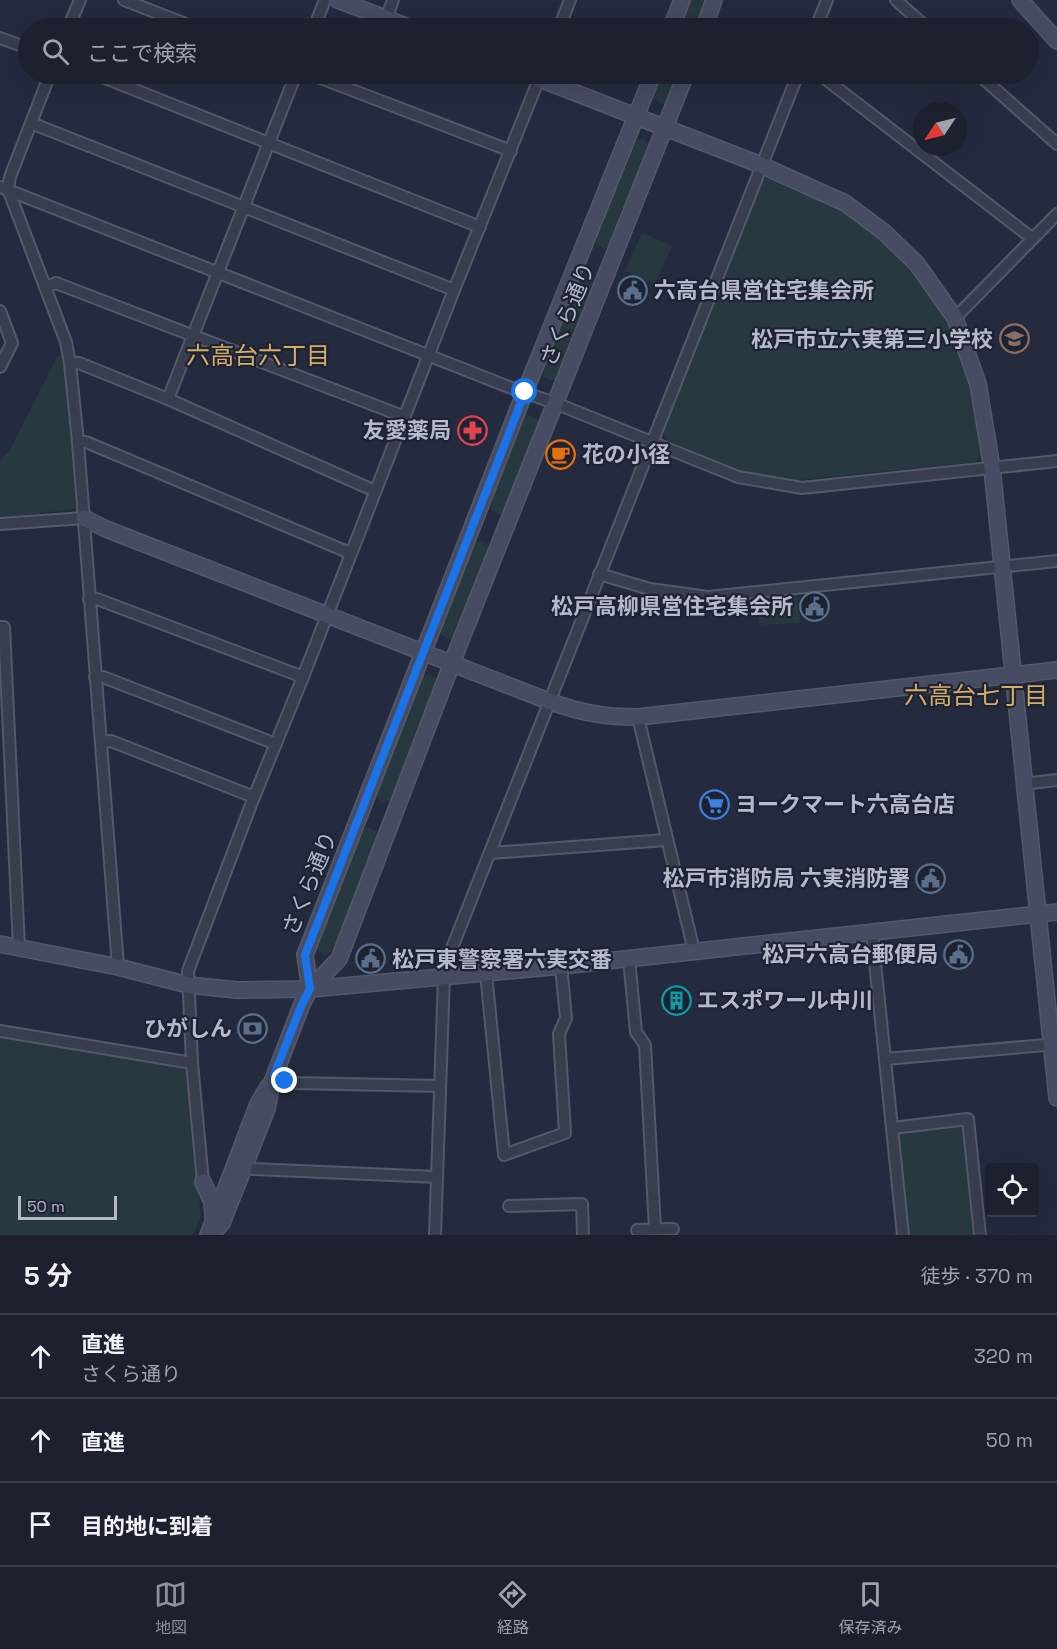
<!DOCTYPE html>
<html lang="ja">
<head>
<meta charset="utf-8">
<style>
  body { margin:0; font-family:"Space Grotesk","Noto Sans JP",sans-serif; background:#252837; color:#f1f3f6 }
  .controls { position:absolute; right:18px; bottom:18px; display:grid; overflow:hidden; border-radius:6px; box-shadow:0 6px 24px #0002 }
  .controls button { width:54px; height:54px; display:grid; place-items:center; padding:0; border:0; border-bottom:2px solid #3a3e4b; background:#1c202f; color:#f1f3f6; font:30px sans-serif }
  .compass { position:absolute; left:913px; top:102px; width:54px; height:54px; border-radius:50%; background:#1c202f; box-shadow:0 6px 24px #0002; rotate:235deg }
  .scale { position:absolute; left:18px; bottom:15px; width:99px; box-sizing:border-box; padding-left:6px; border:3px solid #b6b9ca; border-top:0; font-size:16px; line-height:21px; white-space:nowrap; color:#b6b9ca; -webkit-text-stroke:4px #1e2334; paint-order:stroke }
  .stop { position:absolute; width:18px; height:18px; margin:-14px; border:4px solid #1a73e8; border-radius:50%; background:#fff }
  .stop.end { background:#1a73e8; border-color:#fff; box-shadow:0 2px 6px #0008 }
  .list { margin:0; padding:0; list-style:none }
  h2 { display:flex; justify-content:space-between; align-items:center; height:78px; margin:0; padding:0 24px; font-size:26px }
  h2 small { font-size:20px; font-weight:400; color:#a0a3aa }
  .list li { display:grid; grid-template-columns:39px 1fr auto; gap:18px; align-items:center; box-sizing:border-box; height:84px; padding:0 24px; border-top:2px solid #3a3e4b }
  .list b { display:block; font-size:22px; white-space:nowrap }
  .list p { margin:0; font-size:20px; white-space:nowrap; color:#a0a3aa }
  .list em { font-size:20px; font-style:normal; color:#a0a3aa }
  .icon { flex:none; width:33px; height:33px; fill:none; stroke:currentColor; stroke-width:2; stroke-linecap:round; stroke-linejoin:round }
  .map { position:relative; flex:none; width:1057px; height:1235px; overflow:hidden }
  .search { position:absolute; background:#1c202f; box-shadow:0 6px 24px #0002; left:18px; right:18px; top:18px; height:66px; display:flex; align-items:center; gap:15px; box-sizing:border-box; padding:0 21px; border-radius:33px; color:#a0a3aa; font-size:22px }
  .sheet { height:330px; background:#1c202f }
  nav { display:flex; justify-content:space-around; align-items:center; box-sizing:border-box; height:84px; border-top:2px solid #3a3e4b; background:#1c202f; font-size:16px; color:#a0a3aa }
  nav a { display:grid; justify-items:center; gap:3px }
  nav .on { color:#8c9099 }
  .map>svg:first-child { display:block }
  .green { fill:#273840 }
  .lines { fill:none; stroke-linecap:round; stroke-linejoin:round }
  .street-casing { stroke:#54596a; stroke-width:14 }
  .secondary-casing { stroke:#54596a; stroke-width:18 }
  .street { stroke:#393e4f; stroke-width:10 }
  .secondary { stroke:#474c62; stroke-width:15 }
  .route { stroke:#1a73e8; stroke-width:8 }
  .labels { text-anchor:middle; stroke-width:4.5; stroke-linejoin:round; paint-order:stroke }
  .poi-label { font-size:22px; font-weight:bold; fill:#b6b9ca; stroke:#1e2334; text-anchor:end }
  .street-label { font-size:22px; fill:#b6b9ca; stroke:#1e2334 }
  .neighbourhood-label { font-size:24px; fill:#d4ad66; stroke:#1e2334 }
</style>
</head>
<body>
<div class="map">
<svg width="1057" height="1235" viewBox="0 0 1057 1235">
  <rect width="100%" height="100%" fill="#252b3f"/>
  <!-- green -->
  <g class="green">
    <polygon points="690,0 708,0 697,28 678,28"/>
    <polygon points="660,74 679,74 668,100 661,103 653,98 652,94"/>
    <path d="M 638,139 C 649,139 649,145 648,154 L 611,246 L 604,249 L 596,244 L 598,232 L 634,140 Z"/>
    <path d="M 771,177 C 794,188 820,197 841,210 C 908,252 959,323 975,401 C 979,417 980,434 982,451 L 975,462 L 798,480 L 762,476 L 739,470 L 667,440 L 662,429 L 761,181 Z"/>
    <polygon points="642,233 672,246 655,284 625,271"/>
    <polygon points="588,273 595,279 594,286 558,378 551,381 543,376 545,364 579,278"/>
    <polygon points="64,355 72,444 75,509 0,518 0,460 10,450 57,357"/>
    <polygon points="529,415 539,420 539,426 506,512 499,515 491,510 493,498 524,418"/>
    <polygon points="478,541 489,546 489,552 456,636 449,640 441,634 442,622 474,544"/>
    <polygon points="797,595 800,623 759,625 756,599"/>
    <polygon points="426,674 437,678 437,685 391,799 384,802 376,797 378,784 422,677"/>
    <polygon points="367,827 377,831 377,838 332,951 325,955 317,950 318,937 363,830"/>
    <polygon points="0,1038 180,1066 187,1073 201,1217 193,1235 0,1235"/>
    <polygon points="959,1123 966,1129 977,1235 908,1235 898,1137 902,1131"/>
  </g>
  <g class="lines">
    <defs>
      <g id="street">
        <polyline points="124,0 196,28"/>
        <polyline points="896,0 927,28"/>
        <polyline points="386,19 393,0"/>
        <polyline points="68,28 80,0"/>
        <polyline points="314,28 325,0"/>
        <polyline points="559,28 570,0"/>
        <polyline points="816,28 827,0"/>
        <polyline points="0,38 28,48"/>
        <polyline points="50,74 10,177 8,189 66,342 70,363 78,442 118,967"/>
        <polyline points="95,74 480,227"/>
        <polyline points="310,74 511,151"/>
        <polyline points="819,74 1033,239"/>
        <polyline points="978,74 1057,144"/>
        <polyline points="31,123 454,290"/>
        <polyline points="0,187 514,389 555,403 738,477 802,488 1057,461"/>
        <polyline points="45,287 56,283 405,417"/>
        <polyline points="0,311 12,343 0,367"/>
        <polyline points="955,318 1057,214"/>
        <polyline points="70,363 79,363 168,399 375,491"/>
        <polyline points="168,399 296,74"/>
        <polyline points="78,442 86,442 350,553"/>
        <polyline points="0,524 84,518"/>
        <polyline points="599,574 650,589 708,597 1057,561"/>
        <polyline points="89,599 97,599 303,677"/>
        <polyline points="0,627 4,627 19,947"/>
        <polyline points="95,677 103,677 276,744"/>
        <polyline points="638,717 694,951"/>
        <polyline points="101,742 111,741 254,797"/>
        <polyline points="1023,784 1057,780"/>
        <polyline points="490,853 666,840"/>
        <polyline points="872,933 903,1235"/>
        <polyline points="629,959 636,1032 645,1045 655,1229"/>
        <polyline points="486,973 504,1155 565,1133 559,1034 566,1018 561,966"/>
        <polyline points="0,1031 192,1063"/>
        <polyline points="885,1059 1057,1044"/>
        <polyline points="274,1075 292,1083 440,1086"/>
        <polyline points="892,1128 968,1119 980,1235"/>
        <polyline points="245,1165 253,1169 437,1177"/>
        <polyline points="203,1182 192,1063 188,971 254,797 303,677 454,290 541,74"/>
        <polyline points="509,1206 582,1204 583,1235"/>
        <polyline points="637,1230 673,1229"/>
        <polyline points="435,1235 444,977 448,958 798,74"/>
      </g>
      <g id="secondary">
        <polyline points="338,0 411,28"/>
        <polyline points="1020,0 1057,41"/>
        <polyline points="671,28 682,0"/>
        <polyline points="704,28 714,0"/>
        <polyline points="527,74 761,165 845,203 884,232 917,264 955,318 978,384 992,468 1057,1098"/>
        <path d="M 84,518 L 106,529 L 551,702 C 582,713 605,717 638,717 L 1057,670"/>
        <polyline points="0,944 118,967 188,985 237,990 310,989 561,966 1057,912"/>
        <polyline points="310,989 305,955 519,407 653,74"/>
        <polyline points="203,1182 212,1202 213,1216"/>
        <polyline points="208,1235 258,1104 268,1087"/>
        <polyline points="211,1235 222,1223 267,1109 272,1082 302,1004 310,989 339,959 457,650 686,74"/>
      </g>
    </defs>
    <!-- street casing -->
    <use href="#street" class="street-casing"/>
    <!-- secondary casing -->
    <use href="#secondary" class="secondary-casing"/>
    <!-- street -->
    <use href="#street" class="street"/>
    <!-- secondary -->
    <use href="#secondary" class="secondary"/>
  </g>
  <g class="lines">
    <!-- route -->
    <polyline class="route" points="285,1081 274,1075 302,1004 310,989 305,955 525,392"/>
  </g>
  <!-- icons -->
  <defs>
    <symbol id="civic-ring" viewBox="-11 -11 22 22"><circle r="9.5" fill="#1e2334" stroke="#5c6f8a" stroke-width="1.5"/><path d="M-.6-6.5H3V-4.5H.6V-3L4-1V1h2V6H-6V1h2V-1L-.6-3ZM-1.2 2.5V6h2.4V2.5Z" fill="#5c6f8a"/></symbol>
    <symbol id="school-ring" viewBox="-11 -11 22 22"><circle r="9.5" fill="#1e2334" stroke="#8d6e63" stroke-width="1.5"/><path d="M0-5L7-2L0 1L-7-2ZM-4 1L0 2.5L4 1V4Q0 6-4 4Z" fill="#8d6e63"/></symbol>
    <symbol id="pharmacy-ring" viewBox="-11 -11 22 22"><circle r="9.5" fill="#1e2334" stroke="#e0444e" stroke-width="1.5"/><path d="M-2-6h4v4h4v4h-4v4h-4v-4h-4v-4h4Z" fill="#e0444e"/></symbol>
    <symbol id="cafe-ring" viewBox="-11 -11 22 22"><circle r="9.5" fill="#1e2334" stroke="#e8710a" stroke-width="1.5"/><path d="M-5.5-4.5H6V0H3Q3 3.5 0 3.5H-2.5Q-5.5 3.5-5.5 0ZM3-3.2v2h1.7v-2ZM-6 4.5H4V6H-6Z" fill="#e8710a"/></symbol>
    <symbol id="supermarket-ring" viewBox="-11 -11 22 22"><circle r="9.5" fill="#1e2334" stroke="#3f7fe0" stroke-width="1.5"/><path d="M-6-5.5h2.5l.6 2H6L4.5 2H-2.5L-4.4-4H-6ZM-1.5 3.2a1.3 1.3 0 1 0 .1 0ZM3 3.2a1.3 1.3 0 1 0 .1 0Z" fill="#3f7fe0"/></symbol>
    <symbol id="building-ring" viewBox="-11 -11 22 22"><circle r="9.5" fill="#1e2334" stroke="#0f9aa8" stroke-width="1.5"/><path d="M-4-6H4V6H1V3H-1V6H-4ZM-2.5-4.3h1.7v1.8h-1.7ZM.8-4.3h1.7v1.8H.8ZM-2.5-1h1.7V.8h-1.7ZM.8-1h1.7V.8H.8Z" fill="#0f9aa8"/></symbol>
    <symbol id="bank-ring" viewBox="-11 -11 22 22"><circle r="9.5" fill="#1e2334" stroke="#5c6f8a" stroke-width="1.5"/><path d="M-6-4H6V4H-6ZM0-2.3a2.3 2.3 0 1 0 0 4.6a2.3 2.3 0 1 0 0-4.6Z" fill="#5c6f8a"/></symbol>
  </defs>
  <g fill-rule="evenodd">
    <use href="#civic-ring" x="616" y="274" width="33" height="33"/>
    <use href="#school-ring" x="998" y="322" width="33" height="33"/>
    <use href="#pharmacy-ring" x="456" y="414" width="33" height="33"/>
    <use href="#cafe-ring" x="544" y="438" width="33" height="33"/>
    <use href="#civic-ring" x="798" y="590" width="33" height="33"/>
    <use href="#supermarket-ring" x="698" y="788" width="33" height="33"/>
    <use href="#civic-ring" x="914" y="862" width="33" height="33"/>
    <use href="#civic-ring" x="942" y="938" width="33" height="33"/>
    <use href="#civic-ring" x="354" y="942" width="33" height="33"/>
    <use href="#building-ring" x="660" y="984" width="33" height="33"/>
    <use href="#bank-ring" x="236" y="1012" width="33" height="33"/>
  </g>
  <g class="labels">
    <!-- poi labels -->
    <g class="poi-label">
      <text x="654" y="298" text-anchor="start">六高台県営住宅集会所</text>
      <text x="993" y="347">松戸市立六実第三小学校</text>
      <text x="451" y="438">友愛薬局</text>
      <text x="582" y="462" text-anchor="start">花の小径</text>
      <text x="793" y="614">松戸高柳県営住宅集会所</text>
      <text x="735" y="812" text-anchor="start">ヨークマート六高台店</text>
      <text x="910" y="886">松戸市消防局 六実消防署</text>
      <text x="938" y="962">松戸六高台郵便局</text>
      <text x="392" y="967" text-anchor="start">松戸東警察署六実交番</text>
      <text x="697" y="1008" text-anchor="start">エスポワール中川</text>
      <text x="232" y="1036">ひがしん</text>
    </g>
    <!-- street labels -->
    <g class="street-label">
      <text transform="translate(567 314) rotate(-68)" y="8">さくら通り</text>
      <text transform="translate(309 883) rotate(-68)" y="8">さくら通り</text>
    </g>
    <!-- neighbourhood labels -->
    <g class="neighbourhood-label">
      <text x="258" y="364">六高台六丁目</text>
      <text x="976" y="704">六高台七丁目</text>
    </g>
  </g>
</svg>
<div class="controls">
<button><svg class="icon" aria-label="locate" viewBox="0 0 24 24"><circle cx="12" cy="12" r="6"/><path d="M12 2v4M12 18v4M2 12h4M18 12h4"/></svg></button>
</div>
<svg class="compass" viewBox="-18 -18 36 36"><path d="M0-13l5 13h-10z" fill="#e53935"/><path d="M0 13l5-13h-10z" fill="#a0a3aa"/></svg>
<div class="scale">50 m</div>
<div class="stop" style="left:525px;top:392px"></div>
<div class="stop end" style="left:285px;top:1081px"></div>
<div class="search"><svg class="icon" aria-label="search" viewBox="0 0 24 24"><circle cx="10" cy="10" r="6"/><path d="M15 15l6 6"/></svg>ここで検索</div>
</div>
<section class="sheet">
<h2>5 分<small>徒歩 · 370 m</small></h2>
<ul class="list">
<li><svg class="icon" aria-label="ahead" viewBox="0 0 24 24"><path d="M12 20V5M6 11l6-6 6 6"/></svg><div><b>直進</b><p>さくら通り</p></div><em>320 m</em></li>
<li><svg class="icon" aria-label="ahead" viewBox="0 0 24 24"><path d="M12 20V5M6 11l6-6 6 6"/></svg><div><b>直進</b></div><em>50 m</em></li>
<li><svg class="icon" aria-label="arrive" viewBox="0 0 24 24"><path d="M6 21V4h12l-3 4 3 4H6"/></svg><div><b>目的地に到着</b></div></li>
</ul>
</section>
<nav>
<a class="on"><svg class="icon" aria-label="map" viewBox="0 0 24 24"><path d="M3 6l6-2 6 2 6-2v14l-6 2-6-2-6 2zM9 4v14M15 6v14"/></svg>地図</a>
<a><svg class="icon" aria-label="directions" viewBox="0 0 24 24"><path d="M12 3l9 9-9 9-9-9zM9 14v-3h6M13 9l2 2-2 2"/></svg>経路</a>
<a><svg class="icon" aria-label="saved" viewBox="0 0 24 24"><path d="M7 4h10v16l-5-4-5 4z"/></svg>保存済み</a>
</nav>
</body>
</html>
